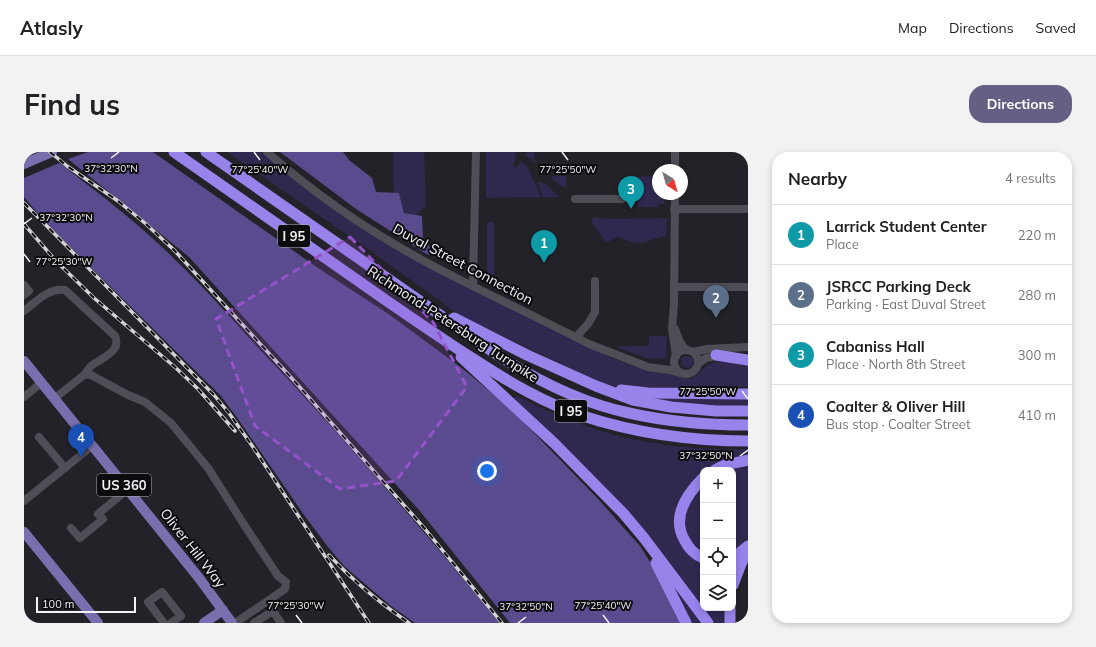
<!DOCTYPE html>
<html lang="en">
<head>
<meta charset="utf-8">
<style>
  body { margin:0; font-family:Mulish,sans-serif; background:#f2f2f2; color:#202124 }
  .controls { position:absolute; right:12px; bottom:12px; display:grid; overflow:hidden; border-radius:8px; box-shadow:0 2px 6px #0003 }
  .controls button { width:36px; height:36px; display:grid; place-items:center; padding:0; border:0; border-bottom:1px solid #e0e0e0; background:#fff; color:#202124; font:20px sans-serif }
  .compass { position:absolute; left:628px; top:12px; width:36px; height:36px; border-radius:50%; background:#fff; box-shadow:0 2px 6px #0003; rotate:143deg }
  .scale { position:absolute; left:12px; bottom:10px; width:100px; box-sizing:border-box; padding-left:4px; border:2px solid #f3f2f7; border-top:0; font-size:11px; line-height:14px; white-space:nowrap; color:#f3f2f7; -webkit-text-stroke:3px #0c0c0f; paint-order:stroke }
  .you { position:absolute; left:463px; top:319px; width:14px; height:14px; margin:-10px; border:3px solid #fff; border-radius:50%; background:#1a73e8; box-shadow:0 0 0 6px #1a73e833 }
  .badge { display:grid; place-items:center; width:26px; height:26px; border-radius:50%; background:#645f83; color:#fff; font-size:13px; font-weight:700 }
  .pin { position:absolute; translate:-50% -33px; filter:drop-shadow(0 1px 2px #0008) }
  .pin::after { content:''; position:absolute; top:21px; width:14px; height:12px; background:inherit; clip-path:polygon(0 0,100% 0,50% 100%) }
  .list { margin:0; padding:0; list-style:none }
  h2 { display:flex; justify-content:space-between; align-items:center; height:52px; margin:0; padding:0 16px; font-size:17px }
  h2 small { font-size:13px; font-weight:400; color:#757577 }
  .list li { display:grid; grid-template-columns:26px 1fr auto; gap:12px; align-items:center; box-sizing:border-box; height:60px; padding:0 16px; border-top:1px solid #e0e0e0 }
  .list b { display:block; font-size:15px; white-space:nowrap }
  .list p { margin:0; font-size:13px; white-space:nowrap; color:#757577 }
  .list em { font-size:13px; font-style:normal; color:#757577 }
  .icon { flex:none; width:22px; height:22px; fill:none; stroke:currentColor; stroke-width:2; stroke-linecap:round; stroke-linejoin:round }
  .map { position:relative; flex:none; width:724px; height:471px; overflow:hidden; border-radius:16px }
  header { display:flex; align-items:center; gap:24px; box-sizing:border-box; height:56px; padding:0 20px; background:#fff; border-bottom:1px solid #e0e0e0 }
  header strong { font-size:19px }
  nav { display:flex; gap:22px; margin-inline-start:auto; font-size:14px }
  .intro { display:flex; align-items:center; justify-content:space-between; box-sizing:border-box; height:96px; padding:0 24px }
  h1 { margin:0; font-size:28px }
  .button { padding:10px 18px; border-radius:16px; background:#645f83; color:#fff; font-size:14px; font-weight:700 }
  main { display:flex; gap:24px; padding:0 24px }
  aside { flex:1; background:#fff; border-radius:16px; box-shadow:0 2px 6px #0003 }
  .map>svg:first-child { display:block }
  .green { fill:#30284f }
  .forest { fill:#594b8d }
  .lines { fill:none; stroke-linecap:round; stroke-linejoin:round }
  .minor { stroke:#4f4e56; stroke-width:8 }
  .major { stroke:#7b6eaf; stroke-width:10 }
  .highway { stroke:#9883eb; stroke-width:11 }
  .rail-casing { stroke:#d3d2d7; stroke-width:3.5 }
  .rail { stroke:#0c0c0f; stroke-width:2; stroke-dasharray:6; stroke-linecap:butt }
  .marked { fill:#9354ca; fill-opacity:0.2; stroke:#9354ca; stroke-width:3; stroke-dasharray:8 5; stroke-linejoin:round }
  .ticks { fill:none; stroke:#f3f2f7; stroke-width:1.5 }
  .labels { text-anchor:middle; stroke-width:4; stroke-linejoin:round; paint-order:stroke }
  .shield { fill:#0c0c0f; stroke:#aeadb1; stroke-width:1 }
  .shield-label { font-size:13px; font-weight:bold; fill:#f3f2f7 }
  .street-label { font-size:14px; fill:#f3f2f7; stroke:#0c0c0f }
  .ticks-label { font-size:10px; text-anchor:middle; fill:#f3f2f7; stroke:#0c0c0f; stroke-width:4; stroke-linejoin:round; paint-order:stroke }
</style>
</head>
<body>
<header>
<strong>Atlasly</strong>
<nav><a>Map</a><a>Directions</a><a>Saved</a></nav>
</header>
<div class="intro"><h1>Find us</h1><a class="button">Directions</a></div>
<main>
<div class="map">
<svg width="724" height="471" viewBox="0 0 724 471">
  <rect width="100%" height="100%" fill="#232229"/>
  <!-- green -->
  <g class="green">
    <path d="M 203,0 L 237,0 C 280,37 325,69 373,98 L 588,206 L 607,213 L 665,227 C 673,226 676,218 683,214 C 694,207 711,209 724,211 L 724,235 L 599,237 L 574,229 L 438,165 L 348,100 Z"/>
    <polygon points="369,0 400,0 402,54 392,63 380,61 375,41 370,41"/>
    <polygon points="462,0 490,0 492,4 489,14 492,16 497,9 503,14 517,45 462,46"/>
    <polygon points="504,0 510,0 511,11 501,3"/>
    <polygon points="528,24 542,24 542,37 528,27"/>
    <polygon points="634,24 634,42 640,42 640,52 634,52 634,55 614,55 614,46 602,46 602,25"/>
    <polygon points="513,30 521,31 535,45 519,45"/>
    <path d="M 570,65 L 583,67 L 643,66 L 642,84 C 633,85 625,90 616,91 C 608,91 602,87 593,85 L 586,89 L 581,89 L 567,69 Z"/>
    <rect x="463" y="70" width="7" height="60"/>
    <polygon points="625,184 643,184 642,206 626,207 594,196 595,194 625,194"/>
    <circle cx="663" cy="210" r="6"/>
    <polygon points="616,243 724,244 724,257 669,255"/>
    <path d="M 493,244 C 509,252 525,260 541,266 C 598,290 662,299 724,297 L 724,304 L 692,314 L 685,318 L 679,318 L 679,323 L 653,364 L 679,410 L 679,456 L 703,456 L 704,471 L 687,471 L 658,431 L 490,247 L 490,245 Z"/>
    <polygon points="724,311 724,390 709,402 709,318 699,318"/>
    <polygon points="679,332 679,401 670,395 660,378 660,359"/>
    <polygon points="648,429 678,471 665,471"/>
  </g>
  <!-- forest -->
  <g class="forest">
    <polygon points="64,0 129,0 294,116 366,163 439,217 486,256 574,347 616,394 633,421 656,471 486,471 395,358 164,104 44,7"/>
    <polygon points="256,0 319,0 325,8 348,26 352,40 375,41 380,61 398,64 399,87 404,87 404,91 407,99 404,103 332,57"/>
    <path d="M 35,11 L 37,12 L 46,19 C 78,44 111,69 140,97 C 171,126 199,157 227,188 C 314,279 396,374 476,471 L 391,471 L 367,454 L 321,415 L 304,395 L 280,363 L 214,267 L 197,244 L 20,69 L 0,45 L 0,26 Z"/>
  </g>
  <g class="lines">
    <!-- minor -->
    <g class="minor">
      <path d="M 243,0 C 293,44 354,85 413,116 C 463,142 515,166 565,192 L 624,215 L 645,218 L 656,221"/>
      <polyline points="651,18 651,0"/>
      <polyline points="651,42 650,153 648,177 652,204"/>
      <polyline points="551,47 599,47"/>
      <polyline points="650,57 724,57"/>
      <polyline points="0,133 5,139 0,143"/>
      <polyline points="449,134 452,0"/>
      <polyline points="650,135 724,135"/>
      <path d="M 0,159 C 13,149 24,136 41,138 L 91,184 C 98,200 77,206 67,214 C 65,216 63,219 61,222"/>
      <polyline points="651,177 656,190 662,198"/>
      <polyline points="552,185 564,172 571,160 571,129"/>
      <circle cx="662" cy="210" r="12"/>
      <polyline points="669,200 683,197 724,195"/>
      <polyline points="675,211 682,206 697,203"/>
      <polyline points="0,245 17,231"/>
      <polyline points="30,247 61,222 67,223 104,243 121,250 147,271 184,316 219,371 254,424 262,430 261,437 211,471"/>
      <polyline points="15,285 41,316"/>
      <polyline points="0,349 68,294"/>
      <polyline points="47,376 56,386 79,367 74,362 104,337"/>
      <polyline points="140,471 124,450 138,440 157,464 147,471"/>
      <polyline points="230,471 249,459 257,471"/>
    </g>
    <!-- major -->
    <g class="major">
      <polyline points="0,1 2,0"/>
      <polyline points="0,12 28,0"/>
      <polyline points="0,209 175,426 208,471"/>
      <polyline points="0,380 74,471"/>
      <polyline points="180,471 199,458"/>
    </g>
    <!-- highway -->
    <g class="highway">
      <path d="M 150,0 C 221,49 292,99 363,149 C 392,169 421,189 451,208 C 485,230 520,251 559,264 C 614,282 666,289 724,289"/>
      <path d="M 182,0 L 472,202 C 512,228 558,251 605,261 C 644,270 685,273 724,273"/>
      <polyline points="430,166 503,203 572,234 609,248 647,255 692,259 724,259"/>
      <polyline points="692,203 724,208"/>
      <polyline points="437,205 530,291 599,361 620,386 684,471"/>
      <polyline points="597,238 624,241 724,242"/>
      <polyline points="691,318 701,313 724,308"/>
      <path d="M 679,326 C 662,343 647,366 661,389 C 665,397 672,403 679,406"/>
      <polyline points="709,406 724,394"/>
      <polyline points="632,411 662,471"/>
      <polyline points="709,433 717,412 724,398"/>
      <polyline points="706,456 706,471"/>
    </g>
    <defs>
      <g id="rail">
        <polyline points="26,0 43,14 94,49 122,72 150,98 273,232 401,377 478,471"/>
        <polyline points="0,51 190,243 205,261 229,295 345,471"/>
        <polyline points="0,72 32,109 70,146 152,216 174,237 211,279"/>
        <path d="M 305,403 C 329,429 356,451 385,471"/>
      </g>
    </defs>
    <!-- rail casing -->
    <use href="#rail" class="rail-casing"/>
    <!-- rail -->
    <use href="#rail" class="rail"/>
  </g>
  <!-- marked area -->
  <path class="marked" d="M 326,85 L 409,170 L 443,235 L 372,329 L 316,337 L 231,274 L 192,167 Z"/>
  <!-- ticks -->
  <path class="ticks" d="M 230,0 L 236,8M 538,0 L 544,8M 87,6 L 95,0M 0,72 L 8,66M 0,102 L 6,110M 718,239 L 724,247M 716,304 L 724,298M 272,463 L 278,471M 579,463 L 585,471M 494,471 L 502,465"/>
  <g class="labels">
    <!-- shield labels -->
    <g class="shield">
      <rect x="254" y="73" width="32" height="22" rx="3"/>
      <rect x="531" y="248" width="32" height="22" rx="3"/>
      <rect x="73" y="322" width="54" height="22" rx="3"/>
    </g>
    <g class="shield-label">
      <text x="270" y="89">I 95</text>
      <text x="547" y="264">I 95</text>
      <text x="100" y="338">US 360</text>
    </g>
    <!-- street labels -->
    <g class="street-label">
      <text transform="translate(439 112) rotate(28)" y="5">Duval Street Connection</text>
      <text transform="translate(429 172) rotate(33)" y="5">Richmond-Petersburg Turnpike</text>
      <text transform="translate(169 396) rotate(52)" y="5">Oliver Hill Way</text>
    </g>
  </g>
  <g class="ticks-label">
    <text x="87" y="20">37°32'30"N</text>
    <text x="236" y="21">77°25'40"W</text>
    <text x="544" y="21">77°25'50"W</text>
    <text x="42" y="69">37°32'30"N</text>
    <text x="40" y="113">77°25'30"W</text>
    <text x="684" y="243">77°25'50"W</text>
    <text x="682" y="307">37°32'50"N</text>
    <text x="272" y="457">77°25'30"W</text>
    <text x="579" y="457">77°25'40"W</text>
    <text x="502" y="458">37°32'50"N</text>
  </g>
</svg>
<div class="controls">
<button>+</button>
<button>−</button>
<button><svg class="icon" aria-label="locate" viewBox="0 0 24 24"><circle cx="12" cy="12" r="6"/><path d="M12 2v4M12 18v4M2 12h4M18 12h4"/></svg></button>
<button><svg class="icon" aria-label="layers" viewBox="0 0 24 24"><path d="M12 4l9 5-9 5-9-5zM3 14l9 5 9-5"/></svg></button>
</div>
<svg class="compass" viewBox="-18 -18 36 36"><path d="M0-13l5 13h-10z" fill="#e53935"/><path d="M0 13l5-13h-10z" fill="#757577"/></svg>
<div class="scale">100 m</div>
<div class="you"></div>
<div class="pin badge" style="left:520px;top:111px;background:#0f9aa8">1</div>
<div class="pin badge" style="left:692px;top:166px;background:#5c6f8a">2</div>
<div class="pin badge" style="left:607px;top:57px;background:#0f9aa8">3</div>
<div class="pin badge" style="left:57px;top:305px;background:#1a4fb4">4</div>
</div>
<aside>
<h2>Nearby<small>4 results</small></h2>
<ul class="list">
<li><span class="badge" style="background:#0f9aa8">1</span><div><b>Larrick Student Center</b><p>Place</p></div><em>220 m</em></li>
<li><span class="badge" style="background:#5c6f8a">2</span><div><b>JSRCC Parking Deck</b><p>Parking · East Duval Street</p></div><em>280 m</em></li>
<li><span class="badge" style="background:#0f9aa8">3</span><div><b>Cabaniss Hall</b><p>Place · North 8th Street</p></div><em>300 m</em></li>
<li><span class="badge" style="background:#1a4fb4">4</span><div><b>Coalter &amp; Oliver Hill</b><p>Bus stop · Coalter Street</p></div><em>410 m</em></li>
</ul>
</aside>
</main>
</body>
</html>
